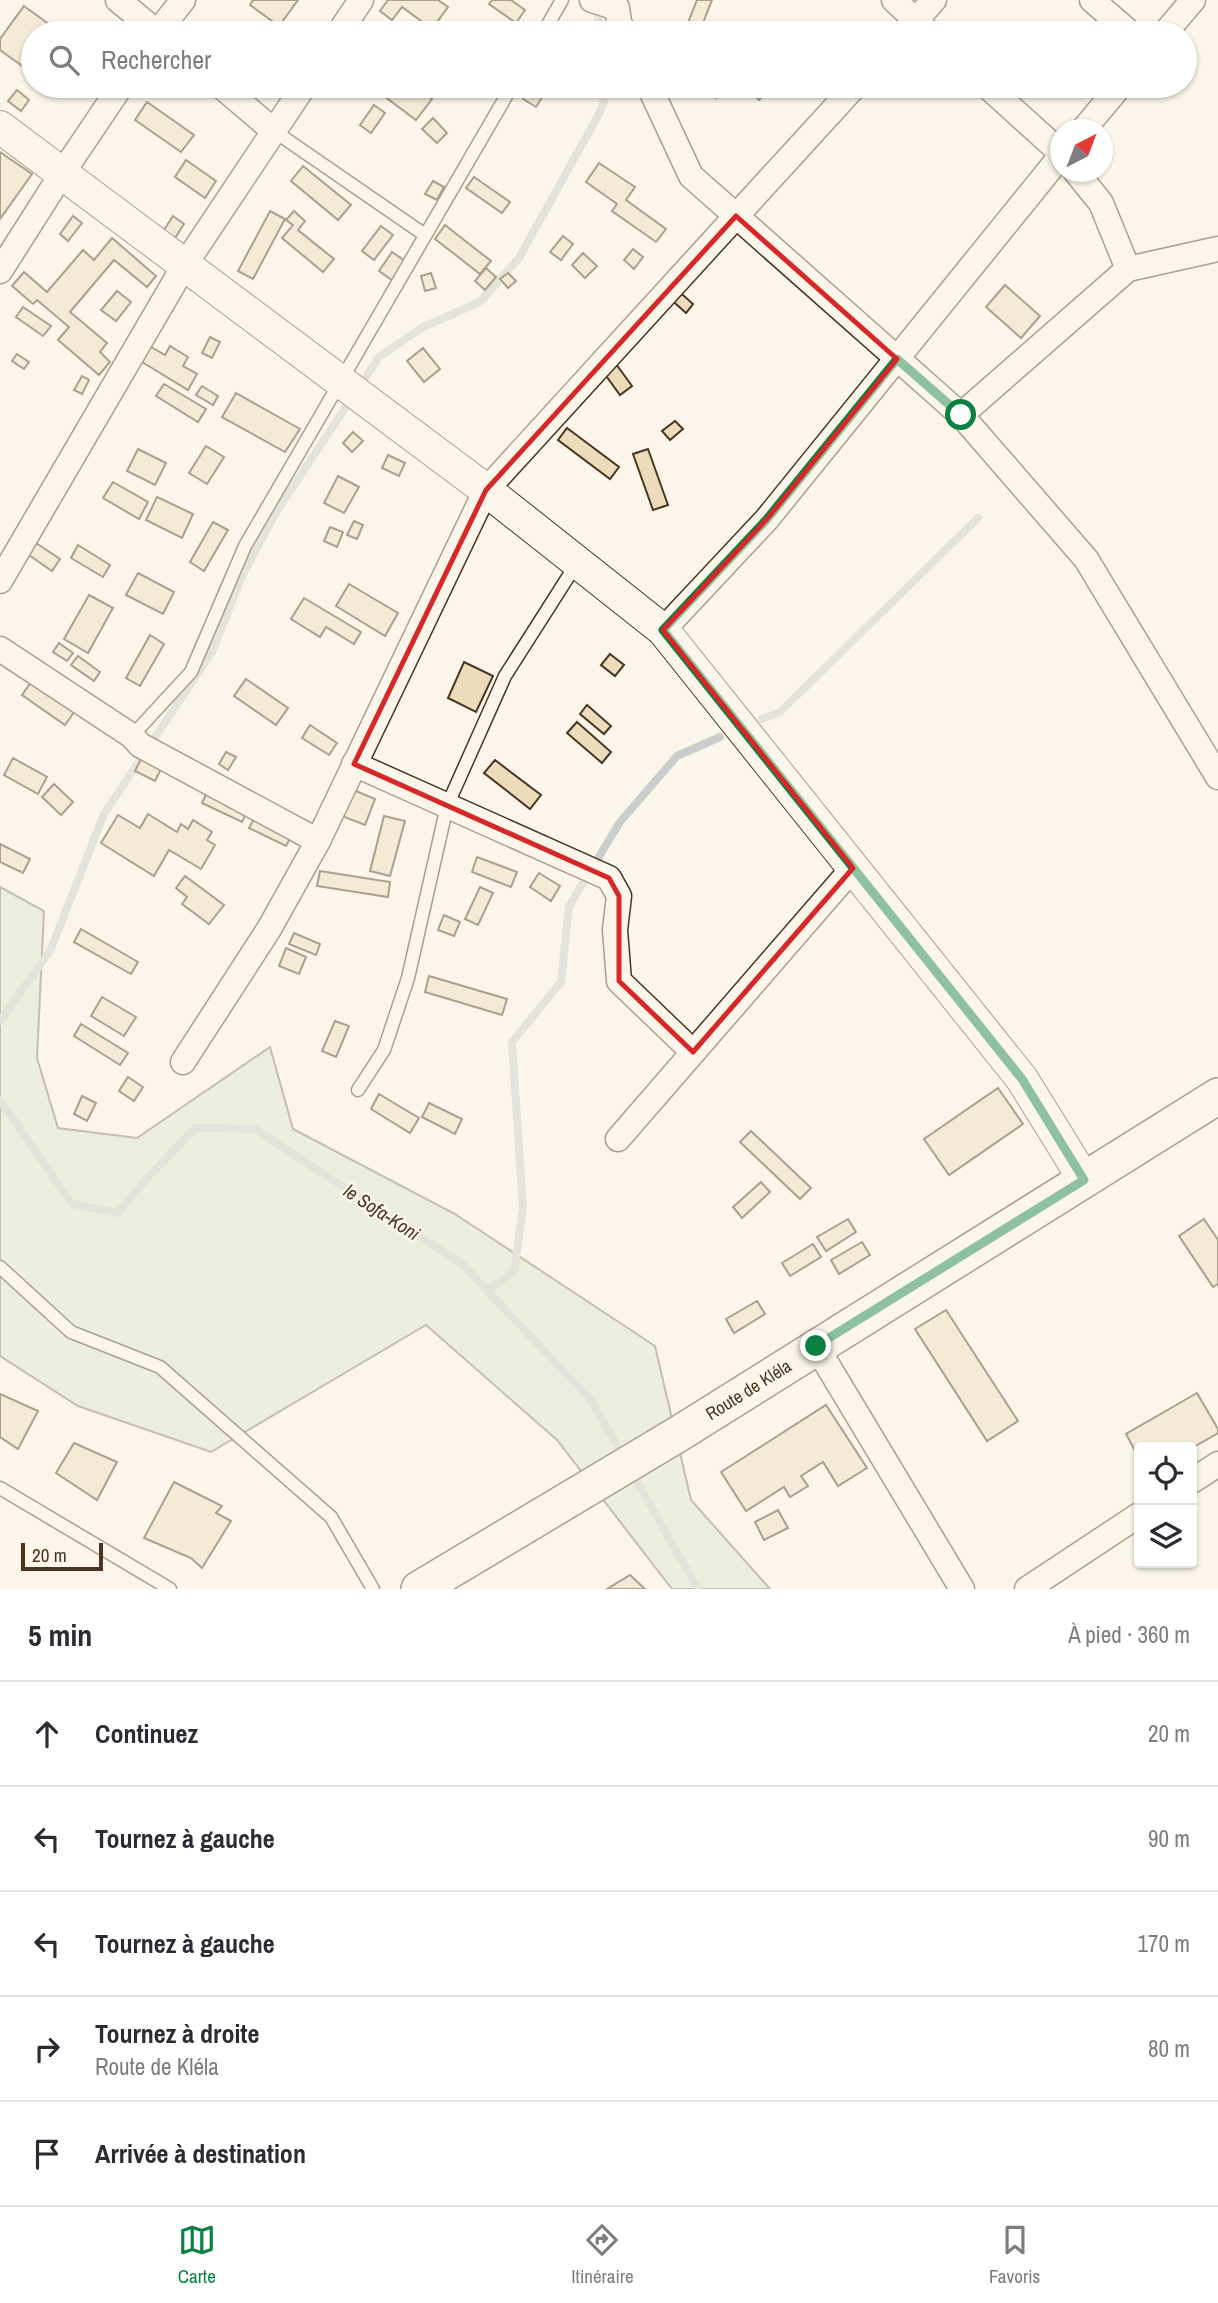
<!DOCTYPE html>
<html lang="fr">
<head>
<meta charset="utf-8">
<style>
  body { margin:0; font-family:"Archivo Narrow",sans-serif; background:#f2f2f3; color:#2b2b33 }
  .controls { position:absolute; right:21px; bottom:21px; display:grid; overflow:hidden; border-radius:7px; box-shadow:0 2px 5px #0004 }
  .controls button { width:63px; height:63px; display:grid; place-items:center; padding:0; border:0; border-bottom:2px solid #e1e1e2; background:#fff; color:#2b2b33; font:35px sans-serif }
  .compass { position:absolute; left:1050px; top:119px; width:63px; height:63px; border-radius:50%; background:#fff; box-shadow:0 2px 5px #0004; rotate:42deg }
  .scale { position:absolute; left:21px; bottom:18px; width:82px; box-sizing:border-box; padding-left:7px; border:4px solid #4a3520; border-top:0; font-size:19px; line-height:24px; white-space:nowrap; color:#4a3520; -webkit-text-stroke:5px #fbf6e9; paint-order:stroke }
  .stop { position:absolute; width:21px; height:21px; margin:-16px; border:5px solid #0b8043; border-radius:50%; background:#fff }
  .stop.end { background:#0b8043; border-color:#fff; box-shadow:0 2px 7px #0008 }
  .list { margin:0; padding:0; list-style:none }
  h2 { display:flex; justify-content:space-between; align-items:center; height:91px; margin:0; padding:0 28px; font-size:30px }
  h2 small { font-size:23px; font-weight:400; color:#7c7c81 }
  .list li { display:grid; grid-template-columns:46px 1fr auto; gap:21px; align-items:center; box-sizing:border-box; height:105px; padding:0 28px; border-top:2px solid #e1e1e2 }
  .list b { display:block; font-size:26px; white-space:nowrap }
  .list p { margin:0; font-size:23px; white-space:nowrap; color:#7c7c81 }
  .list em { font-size:23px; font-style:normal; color:#7c7c81 }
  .icon { flex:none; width:38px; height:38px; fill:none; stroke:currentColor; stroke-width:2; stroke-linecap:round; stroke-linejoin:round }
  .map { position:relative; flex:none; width:1218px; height:1589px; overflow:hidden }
  .search { position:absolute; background:#fff; box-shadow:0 2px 5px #0004; left:21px; right:21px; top:21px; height:77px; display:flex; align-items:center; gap:18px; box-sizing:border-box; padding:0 24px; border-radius:38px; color:#7c7c81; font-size:26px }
  .sheet { height:616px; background:#fff }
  nav { display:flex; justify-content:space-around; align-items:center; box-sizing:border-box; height:98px; border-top:2px solid #e1e1e2; background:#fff; font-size:19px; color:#7c7c81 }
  nav a { display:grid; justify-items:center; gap:4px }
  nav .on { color:#0b8043 }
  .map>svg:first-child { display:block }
  .green { fill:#dce7d0; stroke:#887966; stroke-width:2 }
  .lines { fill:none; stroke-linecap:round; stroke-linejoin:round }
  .stream { stroke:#c9cecd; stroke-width:8 }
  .building { fill:#ecdcbc; stroke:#4a3520; stroke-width:2 }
  .service-casing { stroke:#4a3520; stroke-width:15 }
  .minor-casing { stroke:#4a3520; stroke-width:27 }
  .tertiary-casing { stroke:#4a3520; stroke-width:34 }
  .secondary-casing { stroke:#4a3520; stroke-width:38 }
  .service { stroke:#fbf6e9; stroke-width:12 }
  .minor { stroke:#fbf6e9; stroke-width:24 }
  .tertiary { stroke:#fbf6e9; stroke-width:32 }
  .secondary { stroke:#fbf6e9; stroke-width:35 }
  .route { stroke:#0b8043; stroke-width:9 }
  .marked { fill:none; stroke:#d62828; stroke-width:5; stroke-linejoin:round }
  .labels { text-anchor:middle; stroke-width:5; stroke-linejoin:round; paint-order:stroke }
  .street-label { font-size:18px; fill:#4a3520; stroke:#fbf6e9 }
  .water-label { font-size:19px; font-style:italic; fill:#4a3520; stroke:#fbf6e9 }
</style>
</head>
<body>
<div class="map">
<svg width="1218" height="1589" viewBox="0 0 1218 1589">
  <rect width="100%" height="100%" fill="#fbf6e9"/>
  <!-- green -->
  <polygon class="green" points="0,887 44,911 37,1058 58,1128 137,1138 270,1047 293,1129 455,1214 655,1346 691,1500 770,1589 672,1589 557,1440 426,1325 211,1452 78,1406 0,1356"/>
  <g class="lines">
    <!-- stream -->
    <g class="stream">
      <polyline points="596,6 601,33"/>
      <polyline points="358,389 379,357 423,327 480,302 519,258 600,112 609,86"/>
      <polyline points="762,719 780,712 978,518"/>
      <polyline points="0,1021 50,951 104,814 212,652 242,576 275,514 351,399"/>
      <polyline points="0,1100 72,1204 118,1213 151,1174 195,1128 255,1129 462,1264 591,1400 623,1456"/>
      <polyline points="487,1291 514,1272 523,1208 512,1042 561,982 569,906 620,822 677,756 720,737"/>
      <polyline points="631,1471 698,1589"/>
    </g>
  </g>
  <!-- building -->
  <g class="building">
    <polygon points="253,0 298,0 279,26 250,5"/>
    <polygon points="388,0 438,0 448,7 432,29 402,7 392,20 380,11"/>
    <polygon points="492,0 511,0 525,10 516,23 489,4"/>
    <polygon points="697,0 712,0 699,33 692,33 685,30"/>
    <polygon points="24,6 61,33 33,33 33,56 25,68 0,50 0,39"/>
    <polygon points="375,23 388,33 366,33"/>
    <polygon points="386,86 414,86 432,99 416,120 380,93"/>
    <polygon points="531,86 538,86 546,91 536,107 523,99"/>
    <polygon points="704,86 729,86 716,98"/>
    <polygon points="747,86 772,86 759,100 745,87"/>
    <polygon points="17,90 29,100 21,111 8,101"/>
    <polygon points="147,102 194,135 181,152 135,120"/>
    <polygon points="374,105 385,113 371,133 360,125"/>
    <polygon points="433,118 447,133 437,143 422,129"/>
    <polygon points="0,152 32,174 0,219"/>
    <polygon points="186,160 216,181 205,198 175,177"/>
    <polygon points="599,163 635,187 626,200 666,229 656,242 612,211 617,204 586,182"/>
    <polygon points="303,166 351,205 338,220 291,181"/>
    <polygon points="474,177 510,202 502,213 466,188"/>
    <polygon points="433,181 444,187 437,200 425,194"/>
    <polygon points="270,211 285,219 253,279 238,271"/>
    <polygon points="294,211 305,221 298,230 334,259 323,272 282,238 293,225 286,220"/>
    <polygon points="73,216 82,223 68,241 60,234"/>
    <polygon points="173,216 184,224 175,238 164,230"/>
    <polygon points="445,225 491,261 480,274 435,239"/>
    <polygon points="381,226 393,235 374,260 362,251"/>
    <polygon points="563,236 573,244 561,260 550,252"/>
    <polygon points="112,238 156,276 147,287 114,260 70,312 107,343 100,352 110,362 99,375 58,340 69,327 37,300 33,304 12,286 24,272 47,292 83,250 94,260"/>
    <polygon points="633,249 643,257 634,269 624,260"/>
    <polygon points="392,252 405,261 392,280 379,271"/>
    <polygon points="583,253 597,266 585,278 572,265"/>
    <polygon points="486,268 496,277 485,290 475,281"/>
    <polygon points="431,273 436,288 425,291 421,276"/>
    <polygon points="508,273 516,281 508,288 500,279"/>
    <polygon points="1005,285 1040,316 1021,338 986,307"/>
    <polygon points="674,287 693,304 686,313 666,295"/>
    <polygon points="117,291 131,302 116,321 101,310"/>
    <polygon points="23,307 51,326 43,336 16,317"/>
    <polygon points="210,337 220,342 212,358 202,353"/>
    <polygon points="143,342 165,355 170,346 188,357 183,366 197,374 188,390 134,357"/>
    <polygon points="423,348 440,369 424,382 407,361"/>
    <polygon points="17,354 29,362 24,369 12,361"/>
    <polygon points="616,364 632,386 620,395 604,373"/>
    <polygon points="82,376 89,380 82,394 74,390"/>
    <polygon points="164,384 206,409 198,422 156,396"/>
    <polygon points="202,386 218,396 213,405 196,395"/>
    <polygon points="236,393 300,429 285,452 222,417"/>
    <polygon points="675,421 683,429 670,440 662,431"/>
    <polygon points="567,428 619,467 610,479 558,440"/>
    <polygon points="353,432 363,441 352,452 343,443"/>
    <polygon points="206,446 224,457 207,484 189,473"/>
    <polygon points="138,449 166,463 155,485 127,471"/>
    <polygon points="648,449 668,505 653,510 633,454"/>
    <polygon points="388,455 405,463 399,476 382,468"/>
    <polygon points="338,476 359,487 344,513 324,503"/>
    <polygon points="113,482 148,502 139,519 103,498"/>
    <polygon points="157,497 193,514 182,538 146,520"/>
    <polygon points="354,521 363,525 357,539 347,535"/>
    <polygon points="213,522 228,530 204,571 190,562"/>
    <polygon points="330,527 343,532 337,547 324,541"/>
    <polygon points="36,543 60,559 52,571 29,555"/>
    <polygon points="78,545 110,565 103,577 71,558"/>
    <polygon points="138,573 174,592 163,614 126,595"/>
    <polygon points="349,584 398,613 385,636 336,606"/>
    <polygon points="89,595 113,608 88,653 64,639"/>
    <polygon points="304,598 361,632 354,644 326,627 320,637 291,619"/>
    <polygon points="150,635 164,644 140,686 126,678"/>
    <polygon points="59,643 73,653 67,661 53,652"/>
    <polygon points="610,654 624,665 615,676 601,665"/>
    <polygon points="78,656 100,672 94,681 71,665"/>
    <polygon points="464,662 493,676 476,712 448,698"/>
    <polygon points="36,675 79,705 65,725 22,695"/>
    <polygon points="246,679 288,708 276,725 234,696"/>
    <polygon points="587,705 611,726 604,734 580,714"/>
    <polygon points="577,722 611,752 602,763 567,733"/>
    <polygon points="310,725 337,743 329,755 302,738"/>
    <polygon points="226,752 236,757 228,770 219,764"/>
    <polygon points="13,758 47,777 38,794 4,775"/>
    <polygon points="141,759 161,769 155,781 135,771"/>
    <polygon points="495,760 541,795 530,809 484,773"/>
    <polygon points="54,784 73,802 61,815 42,797"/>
    <polygon points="344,786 375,799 365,825 334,813"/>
    <polygon points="209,788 249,808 242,822 202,803"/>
    <polygon points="257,813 294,831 286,846 249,828"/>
    <polygon points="148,814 177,832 181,824 188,829 193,820 212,832 207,840 215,845 201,869 169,850 154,876 101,843 118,815 140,828"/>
    <polygon points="384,816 405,821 390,876 370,871"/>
    <polygon points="0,844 30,859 23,873 0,862"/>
    <polygon points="477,857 517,872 511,887 472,872"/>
    <polygon points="320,871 390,882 388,897 317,886"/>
    <polygon points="539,873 560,886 551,901 530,887"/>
    <polygon points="185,876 224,905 209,924 182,904 187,897 176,888"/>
    <polygon points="480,887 493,893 478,925 465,919"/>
    <polygon points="444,915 460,922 454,936 438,930"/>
    <polygon points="81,929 138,962 131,974 74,942"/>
    <polygon points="294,933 320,944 316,955 289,944"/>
    <polygon points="286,948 306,957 299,974 279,966"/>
    <polygon points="429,976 507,999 502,1015 425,992"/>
    <polygon points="102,997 136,1017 124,1036 91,1016"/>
    <polygon points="335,1021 349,1026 336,1057 322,1051"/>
    <polygon points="81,1024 128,1053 120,1065 74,1036"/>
    <polygon points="128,1077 143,1087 134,1101 119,1091"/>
    <polygon points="998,1088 1023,1124 949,1175 924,1139"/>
    <polygon points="379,1094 419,1118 410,1133 371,1109"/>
    <polygon points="82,1096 96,1103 87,1121 74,1114"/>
    <polygon points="429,1103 462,1119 455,1134 422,1117"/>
    <polygon points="751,1131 811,1188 800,1199 740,1142"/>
    <polygon points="761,1182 770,1192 742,1218 733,1207"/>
    <polygon points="848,1219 856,1232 826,1251 817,1237"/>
    <polygon points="1204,1219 1218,1240 1218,1284 1213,1287 1179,1236"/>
    <polygon points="862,1242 870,1255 839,1274 831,1260"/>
    <polygon points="813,1244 821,1257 790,1276 782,1263"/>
    <polygon points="757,1301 765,1314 734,1333 726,1319"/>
    <polygon points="946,1310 1018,1421 987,1441 915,1329"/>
    <polygon points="1197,1393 1218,1429 1218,1433 1192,1448 1139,1447 1139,1458 1126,1434"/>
    <polygon points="0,1394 38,1411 18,1449 0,1437"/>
    <polygon points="826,1405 867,1468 838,1486 823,1462 801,1476 808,1486 790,1497 784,1487 746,1511 721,1472"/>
    <polygon points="74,1443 117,1462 97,1500 56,1473"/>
    <polygon points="174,1482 222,1506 216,1513 231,1521 202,1568 191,1558 144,1538"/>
    <polygon points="778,1510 788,1528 764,1540 755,1522"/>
    <polygon points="630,1575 645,1589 607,1589"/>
  </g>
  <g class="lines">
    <defs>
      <g id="service">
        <polyline points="543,33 562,0"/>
        <polyline points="274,131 425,235"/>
        <polyline points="132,736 191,672 245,546 512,86"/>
        <polyline points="358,1090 384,1050 408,978 447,806 505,676 577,563"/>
        <polyline points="0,1267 71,1332 160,1367 331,1517 373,1589"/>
        <polyline points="0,1488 170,1589"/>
      </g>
      <g id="minor">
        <polyline points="118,0 158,33"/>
        <polyline points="592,0 617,8 619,22 624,33"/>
        <polyline points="894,0 929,33"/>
        <polyline points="1092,0 1130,33"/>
        <polyline points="157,33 183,0"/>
        <polyline points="339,33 361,0"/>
        <polyline points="904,33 934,0"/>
        <polyline points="1165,33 1193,0"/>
        <polyline points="221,86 274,131"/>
        <polyline points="649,86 691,176 961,415 1086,559 1218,777"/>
        <polyline points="987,86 1060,152"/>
        <polyline points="1083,130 1120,86"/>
        <polyline points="1076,172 1101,203 1128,269"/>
        <polyline points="0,271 63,172 121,86"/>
        <polyline points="961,415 1128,269 1218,249"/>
        <polyline points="0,581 184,266 304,86"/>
        <polyline points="663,630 767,519 1060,157"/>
        <polyline points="0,649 132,736 140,745 318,841"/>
        <polyline points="354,764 609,878 619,896 615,930 619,981 693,1052"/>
        <polyline points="183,1062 269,929 318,841 486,490 855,86"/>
        <polyline points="618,1139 853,868"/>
        <polyline points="816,1346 962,1589"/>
        <polyline points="1192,1481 1218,1464"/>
        <polyline points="1027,1589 1139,1515"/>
      </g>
      <polyline id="tertiary" points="0,127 486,490 663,630 1022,1079 1084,1179"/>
      <g id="secondary">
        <path id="s1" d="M 419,1589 L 680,1433 L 1218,1096"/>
      </g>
    </defs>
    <!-- service casing -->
    <use href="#service" class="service-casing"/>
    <!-- minor casing -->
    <use href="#minor" class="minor-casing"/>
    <!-- tertiary casing -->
    <use href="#tertiary" class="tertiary-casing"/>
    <!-- secondary casing -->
    <use href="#secondary" class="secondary-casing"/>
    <!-- service -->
    <use href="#service" class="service"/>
    <!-- minor -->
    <use href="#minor" class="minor"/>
    <!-- tertiary -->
    <use href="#tertiary" class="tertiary"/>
    <!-- secondary -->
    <use href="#secondary" class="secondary"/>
  </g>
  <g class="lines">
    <!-- route -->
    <polyline class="route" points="816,1346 1084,1180 1022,1079 663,630 767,519 897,359 961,415"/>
  </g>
  <!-- marked area -->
  <path d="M0 0H1218V1589H0ZM 736,216 L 897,359 L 767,519 L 663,630 L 853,868 L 693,1052 L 619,981 L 619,896 L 609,878 L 354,764 L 486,490 Z" fill="#fbf6e9" fill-opacity=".55" fill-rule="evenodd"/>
  <path class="marked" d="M 736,216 L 897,359 L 767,519 L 663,630 L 853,868 L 693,1052 L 619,981 L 619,896 L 609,878 L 354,764 L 486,490 Z"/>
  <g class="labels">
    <!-- street labels -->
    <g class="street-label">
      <text dy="6" stroke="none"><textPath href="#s1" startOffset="385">Route de Kléla</textPath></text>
    </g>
    <!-- water labels -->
    <g class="water-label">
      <text transform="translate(382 1212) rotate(33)" y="7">le Sofa-Koni</text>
    </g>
  </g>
</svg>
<div class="controls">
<button><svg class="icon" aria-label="locate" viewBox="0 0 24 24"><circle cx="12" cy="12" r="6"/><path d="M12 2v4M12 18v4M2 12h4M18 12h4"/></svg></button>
<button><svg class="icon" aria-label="layers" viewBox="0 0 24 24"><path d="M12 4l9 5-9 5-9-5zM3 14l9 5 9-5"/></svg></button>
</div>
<svg class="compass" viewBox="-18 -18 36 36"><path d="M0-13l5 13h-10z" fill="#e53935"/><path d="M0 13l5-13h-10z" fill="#7c7c81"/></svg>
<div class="scale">20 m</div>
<div class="stop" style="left:961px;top:415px"></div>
<div class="stop end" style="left:816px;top:1346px"></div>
<div class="search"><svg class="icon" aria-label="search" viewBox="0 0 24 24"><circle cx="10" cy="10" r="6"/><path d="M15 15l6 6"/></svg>Rechercher</div>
</div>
<section class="sheet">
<h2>5 min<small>À pied · 360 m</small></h2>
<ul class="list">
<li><svg class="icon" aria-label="ahead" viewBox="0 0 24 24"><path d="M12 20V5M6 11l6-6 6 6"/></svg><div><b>Continuez</b></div><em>20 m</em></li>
<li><svg class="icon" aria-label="left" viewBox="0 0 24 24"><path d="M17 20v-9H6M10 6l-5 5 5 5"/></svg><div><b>Tournez à gauche</b></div><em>90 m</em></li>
<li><svg class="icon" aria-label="left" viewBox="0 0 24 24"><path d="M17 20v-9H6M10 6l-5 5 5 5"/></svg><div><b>Tournez à gauche</b></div><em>170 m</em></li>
<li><svg class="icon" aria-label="right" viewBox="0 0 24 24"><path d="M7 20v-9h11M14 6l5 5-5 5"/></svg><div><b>Tournez à droite</b><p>Route de Kléla</p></div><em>80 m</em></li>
<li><svg class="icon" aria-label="arrive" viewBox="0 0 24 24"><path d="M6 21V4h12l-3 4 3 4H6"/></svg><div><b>Arrivée à destination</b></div></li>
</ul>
</section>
<nav>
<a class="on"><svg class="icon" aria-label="map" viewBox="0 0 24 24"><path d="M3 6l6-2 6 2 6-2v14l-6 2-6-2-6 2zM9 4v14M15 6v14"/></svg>Carte</a>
<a><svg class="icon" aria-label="directions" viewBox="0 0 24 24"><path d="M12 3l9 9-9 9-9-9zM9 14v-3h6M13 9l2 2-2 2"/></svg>Itinéraire</a>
<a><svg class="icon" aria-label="saved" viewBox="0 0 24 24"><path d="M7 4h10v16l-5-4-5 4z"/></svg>Favoris</a>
</nav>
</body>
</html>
